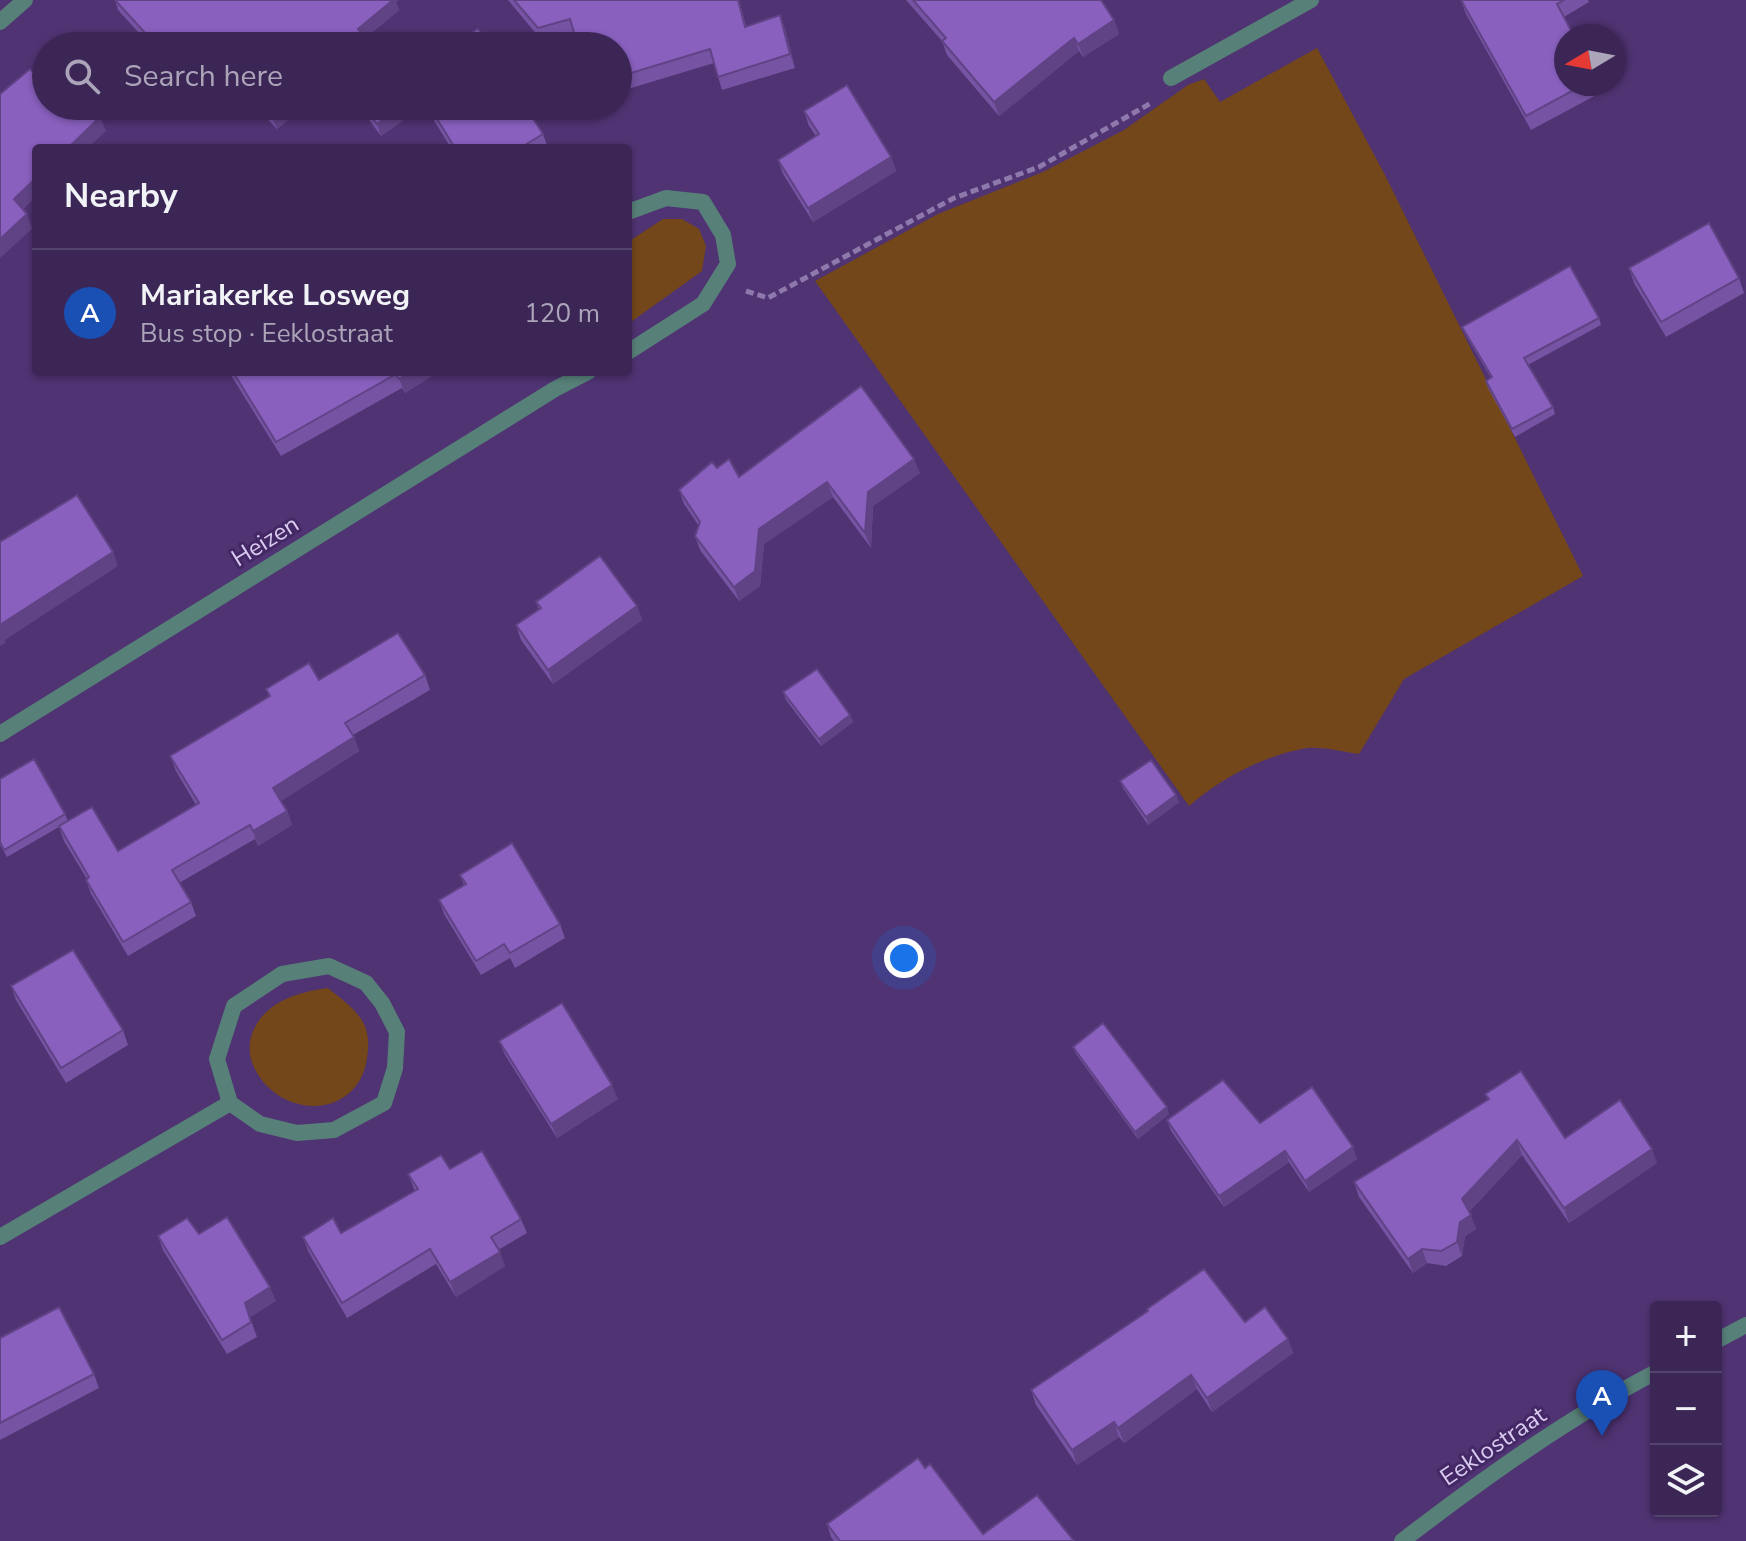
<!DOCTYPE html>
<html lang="en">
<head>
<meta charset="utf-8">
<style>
  body { margin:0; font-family:"Nunito Sans",sans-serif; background:#463260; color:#f1f3f6 }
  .controls { position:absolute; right:24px; bottom:24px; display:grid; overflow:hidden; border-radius:8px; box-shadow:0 2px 6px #0004 }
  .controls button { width:72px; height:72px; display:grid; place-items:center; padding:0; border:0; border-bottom:2px solid #54436c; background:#3b2656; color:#f1f3f6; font:40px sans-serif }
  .compass { position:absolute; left:1554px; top:24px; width:72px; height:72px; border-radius:50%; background:#3b2656; box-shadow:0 2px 6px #0004; rotate:260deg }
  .you { position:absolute; left:904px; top:958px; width:28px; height:28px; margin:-20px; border:6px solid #fff; border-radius:50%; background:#1a73e8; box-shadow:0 0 0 12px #1a73e833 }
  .badge { display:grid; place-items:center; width:52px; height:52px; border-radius:50%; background:#a4c824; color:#fff; font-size:26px; font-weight:700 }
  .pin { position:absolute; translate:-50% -66px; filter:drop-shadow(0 2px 4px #0008) }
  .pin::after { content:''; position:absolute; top:42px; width:28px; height:24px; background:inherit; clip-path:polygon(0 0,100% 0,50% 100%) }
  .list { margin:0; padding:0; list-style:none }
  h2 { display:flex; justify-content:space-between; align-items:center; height:104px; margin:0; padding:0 32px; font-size:34px }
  h2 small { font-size:26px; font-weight:400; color:#aca5b9 }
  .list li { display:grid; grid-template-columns:52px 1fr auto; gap:24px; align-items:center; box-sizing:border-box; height:128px; padding:0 32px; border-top:2px solid #54436c }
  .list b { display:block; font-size:30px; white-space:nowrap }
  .list p { margin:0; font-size:26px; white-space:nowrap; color:#aca5b9 }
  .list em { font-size:26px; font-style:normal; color:#aca5b9 }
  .icon { flex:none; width:44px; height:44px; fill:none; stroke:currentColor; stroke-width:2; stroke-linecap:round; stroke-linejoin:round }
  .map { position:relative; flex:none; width:1746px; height:1541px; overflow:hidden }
  .search { position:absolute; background:#3b2656; box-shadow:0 2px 6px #0004; left:32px; top:32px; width:600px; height:88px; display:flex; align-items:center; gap:20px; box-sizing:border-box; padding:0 28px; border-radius:44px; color:#aca5b9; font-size:30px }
  .panel { position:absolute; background:#3b2656; box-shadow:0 2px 6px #0004; left:32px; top:144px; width:600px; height:232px; border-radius:8px }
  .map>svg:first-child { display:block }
  .green { fill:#74471a }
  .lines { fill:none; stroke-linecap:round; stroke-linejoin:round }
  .path { stroke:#8e79ac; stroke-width:5; stroke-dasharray:8 4; stroke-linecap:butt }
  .minor { stroke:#578079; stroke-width:16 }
  .tertiary { stroke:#578079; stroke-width:16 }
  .wall { fill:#7653a3 }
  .shaded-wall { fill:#604385 }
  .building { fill:#8960be; stroke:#604385; stroke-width:2 }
  .labels { text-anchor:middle; stroke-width:6; stroke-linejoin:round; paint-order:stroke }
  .street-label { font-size:24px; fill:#d9cbf0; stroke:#442866 }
</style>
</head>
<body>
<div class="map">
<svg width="1746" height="1541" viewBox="0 0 1746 1541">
  <rect width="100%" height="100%" fill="#4f3372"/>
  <!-- green -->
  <g class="green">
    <path d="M 1317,48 L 1385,175 L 1583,576 L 1404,679 L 1359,754 C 1342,752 1318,745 1302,749 C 1261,757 1220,779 1189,806 L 815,281 L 938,214 L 1043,172 L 1124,130 L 1188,85 L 1204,79 L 1220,102 Z"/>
    <polygon points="663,219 682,219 699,229 706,246 702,271 628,324 628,242"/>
    <path d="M 328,988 C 340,998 355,1008 363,1022 C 369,1033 369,1046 367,1058 C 359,1117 286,1121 257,1073 C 248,1058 247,1042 255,1027 C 269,1000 300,992 328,988 Z"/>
  </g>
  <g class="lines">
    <!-- path -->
    <polyline class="path" points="746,291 768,298 954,198 1039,167 1151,103"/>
    <!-- minor -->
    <g class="minor">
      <polyline points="0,22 25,0"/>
      <polyline points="1171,78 1311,0"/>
      <polyline points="628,212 666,198 703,202 723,235 728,264 703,304 628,352"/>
      <polyline points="0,734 555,389 588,372"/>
      <polygon points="329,966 366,983 382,1003 397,1032 395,1068 384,1103 334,1130 297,1133 260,1124 230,1103 217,1059 234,1006 282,974"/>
      <polyline points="0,1237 230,1103"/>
    </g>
    <!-- tertiary -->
    <g class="tertiary">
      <polyline points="1716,1341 1746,1325"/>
      <path d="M 1402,1541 C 1483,1479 1566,1419 1656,1372"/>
    </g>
  </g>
  <!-- wall -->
  <g class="wall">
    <polygon points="115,0 398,0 396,2 399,10 365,38 371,46 151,46 118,10"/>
    <polygon points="508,0 739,0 746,26 780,15 785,29 795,68 722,90 714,63 618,92 618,46 574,33 543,42"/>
    <polygon points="906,0 1101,0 1114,20 1119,34 1083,57 1079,51 999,116 947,55 942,41"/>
    <polygon points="1461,0 1588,0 1589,2 1564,17 1566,84 1599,84 1602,92 1531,130 1466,14"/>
    <polygon points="255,106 305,106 277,129"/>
    <polygon points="353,106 414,106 416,111 381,136 364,113 360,116"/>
    <polygon points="425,106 525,106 543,134 548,148 451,148"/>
    <polygon points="804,111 891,157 896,171 813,222 783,174 778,160 816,136 809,126"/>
    <polygon points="1629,268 1739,278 1744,293 1666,337 1634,283"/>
    <polygon points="1599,318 1601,325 1528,365 1553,407 1555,414 1515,437 1488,388 1486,381 1491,378 1465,334 1462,327"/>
    <polygon points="229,372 438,372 405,393 402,388 281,456"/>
    <polygon points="717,468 739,477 920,473 873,506 871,548 833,497 764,544 760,586 739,601 700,550 695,536 699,526 684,504 679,490"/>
    <polygon points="536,602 637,606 642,620 553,684 521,640 516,625 539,610"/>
    <polygon points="425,675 430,690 353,735 359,751 281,801 287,811 292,825 258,846 255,839 179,883 191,902 196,916 128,956 91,894 86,880 87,879 64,841 59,827 7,857 0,845 0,779 65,814 68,821 118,851 196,805 176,771 170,756 269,697 266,689 319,680"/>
    <polygon points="783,692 850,715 853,722 821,746 786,700"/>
    <polygon points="1120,781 1176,795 1179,802 1148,825 1123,788"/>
    <polygon points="460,875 560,924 565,938 515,968 510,958 481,975 444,914 439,900 464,885"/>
    <polygon points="11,986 123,1030 128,1045 66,1083 16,1000"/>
    <polygon points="499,1041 618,1099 557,1138 505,1055"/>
    <polygon points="1073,1047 1169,1114 1138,1139 1076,1054"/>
    <polygon points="1485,1094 1565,1138 1657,1163 1569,1223 1522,1155 1469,1212 1476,1229 1465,1236 1462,1256 1446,1266 1427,1263 1413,1273 1359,1197 1354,1182 1488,1100"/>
    <polygon points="1167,1120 1260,1123 1357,1159 1309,1192 1289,1162 1224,1207 1171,1131"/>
    <polygon points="450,1169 521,1219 527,1233 498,1250 505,1266 456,1297 436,1264 347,1318 308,1251 303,1237 341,1233 415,1191 408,1174"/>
    <polygon points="199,1234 276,1301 250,1317 257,1337 227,1354 163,1250 158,1236"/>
    <polygon points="1245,1322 1288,1339 1293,1353 1212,1412 1197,1389 1124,1443 1119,1437 1077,1465 1036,1405 1031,1390"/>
    <polygon points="0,1338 94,1374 99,1388 0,1440"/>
    <polygon points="925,1468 983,1534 1074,1541 834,1541 831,1537 827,1524"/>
  </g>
  <!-- shaded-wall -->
  <g class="shaded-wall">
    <polygon points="393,0 398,0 396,2 399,10 362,41 358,29"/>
    <polygon points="780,15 785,29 795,68 790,54"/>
    <polygon points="1114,20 1119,34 1083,57 1078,44"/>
    <polygon points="197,35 201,46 185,46"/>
    <polygon points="1074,38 1079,51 999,116 994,102"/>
    <polygon points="286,106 305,106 277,129 272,117"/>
    <polygon points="357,106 361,106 364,113 360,116"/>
    <polygon points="402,106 414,106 416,111 381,136 377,124"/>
    <polygon points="100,117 106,131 88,148 68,148"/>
    <polygon points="891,157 896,171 813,222 808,208"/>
    <polygon points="36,178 36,197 19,213 14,199"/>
    <polygon points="27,214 32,229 0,258 0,239"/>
    <polygon points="410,372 438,372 405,393 399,379"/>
    <polygon points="914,459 920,473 873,506 871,548 865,533 868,492"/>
    <polygon points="827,482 833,497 764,544 760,586 739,601 734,587 759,529"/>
    <polygon points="113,552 118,566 5,640 5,643 0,646 0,625"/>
    <polygon points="637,606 642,620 553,684 548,670"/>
    <polygon points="850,715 853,722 821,746 819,739"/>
    <polygon points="354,737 359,751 278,803 273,788"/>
    <polygon points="1176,795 1179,802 1148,825 1146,817"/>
    <polygon points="287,811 292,825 258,846 253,831"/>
    <polygon points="612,1085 618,1099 557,1138 551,1124"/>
    <polygon points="1167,1107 1169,1114 1138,1139 1135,1132"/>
    <polygon points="1517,1140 1522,1155 1467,1214 1462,1199"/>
    <polygon points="1353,1147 1357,1159 1309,1192 1305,1181"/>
    <polygon points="1652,1149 1657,1163 1569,1223 1564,1208"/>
    <polygon points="1285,1151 1289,1162 1224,1207 1219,1196"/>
    <polygon points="1471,1215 1476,1229 1465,1236 1462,1256 1457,1242 1460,1222"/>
    <polygon points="1422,1249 1427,1263 1413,1273 1408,1259"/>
    <polygon points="500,1252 505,1266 456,1297 450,1282"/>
    <polygon points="270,1287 276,1301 250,1317 257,1337 245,1303"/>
    <polygon points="1288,1339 1293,1353 1212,1412 1207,1398"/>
    <polygon points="1191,1375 1197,1389 1124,1443 1118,1428"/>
    <polygon points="1114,1422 1119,1437 1077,1465 1072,1450"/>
  </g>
  <!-- building -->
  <g class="building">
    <polygon points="115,0 393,0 358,29 371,46 207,46 197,35 185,46 157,46"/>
    <polygon points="514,0 738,0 745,27 780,15 790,54 718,77 710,49 618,77 618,46 578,46 570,19 538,28"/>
    <polygon points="913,0 1101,0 1114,20 1078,44 1074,38 994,102 942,41 946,38"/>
    <polygon points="1461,0 1564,0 1557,4 1574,36 1566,36 1566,84 1585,84 1526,116"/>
    <polygon points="478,29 489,46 450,46"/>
    <polygon points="46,65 46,106 91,106 100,117 68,148 36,148 36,178 14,199 27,214 0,239 0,94 30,69 35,74"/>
    <polygon points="847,85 891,157 808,208 778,160 819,134 804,111"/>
    <polygon points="262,106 286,106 272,117"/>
    <polygon points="363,106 402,106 377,124"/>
    <polygon points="429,106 525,106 543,134 520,148 455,148"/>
    <polygon points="1709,223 1739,278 1661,322 1629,268"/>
    <polygon points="1570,266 1599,318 1524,358 1553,407 1512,429 1486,381 1492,377 1462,327"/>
    <polygon points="233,372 410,372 399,379 396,374 276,442"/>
    <polygon points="861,386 914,459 868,492 865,533 827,482 759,529 755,571 734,587 695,536 700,522 679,490 712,462 717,468 729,459 739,477"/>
    <polygon points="77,495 113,552 0,625 0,542"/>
    <polygon points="600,556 637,606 548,670 516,625 541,608 536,602"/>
    <polygon points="398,633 425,675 345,723 354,737 273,788 287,811 253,831 250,825 172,870 191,902 123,942 86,880 89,877 59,826 92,807 118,851 199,803 170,756 270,696 266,689 309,663 319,680"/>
    <polygon points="817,669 850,715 819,739 783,692"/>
    <polygon points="34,759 65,814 4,850 0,842 0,779"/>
    <polygon points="1151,760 1176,795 1146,817 1120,781"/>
    <polygon points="512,843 560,924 510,953 504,944 476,961 439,900 466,884 460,875"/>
    <polygon points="73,950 123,1030 61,1068 11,986"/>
    <polygon points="562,1003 612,1085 551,1124 499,1041"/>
    <polygon points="1103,1023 1167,1107 1135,1132 1073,1047"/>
    <polygon points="1521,1071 1565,1138 1620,1100 1652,1149 1564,1208 1517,1140 1462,1199 1471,1215 1460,1222 1457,1242 1441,1251 1422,1249 1408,1259 1354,1182 1489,1099 1485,1094"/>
    <polygon points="1223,1080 1260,1123 1312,1087 1353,1147 1305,1181 1285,1151 1219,1196 1167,1120"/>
    <polygon points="482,1151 521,1219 491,1237 500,1252 450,1282 430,1249 342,1303 303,1237 333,1218 341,1233 418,1189 408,1174 441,1155 450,1169"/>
    <polygon points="227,1217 270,1287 245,1303 251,1322 222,1340 158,1236 187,1218 199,1234"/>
    <polygon points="1204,1269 1245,1322 1265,1307 1288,1339 1207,1398 1191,1375 1118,1428 1114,1422 1072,1450 1031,1390 1148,1311 1147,1309"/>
    <polygon points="59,1307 94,1374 0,1423 0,1338"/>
    <polygon points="918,1458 925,1468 930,1464 983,1534 1037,1495 1074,1541 840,1541 827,1524"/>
  </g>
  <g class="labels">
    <!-- street labels -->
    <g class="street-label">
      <text transform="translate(265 541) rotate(-32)" y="8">Heizen</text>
      <text transform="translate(1493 1446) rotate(-34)" y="8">Eeklostraat</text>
    </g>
  </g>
</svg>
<div class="controls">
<button>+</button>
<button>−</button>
<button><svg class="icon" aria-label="layers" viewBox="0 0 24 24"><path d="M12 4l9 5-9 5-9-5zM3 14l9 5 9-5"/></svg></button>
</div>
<svg class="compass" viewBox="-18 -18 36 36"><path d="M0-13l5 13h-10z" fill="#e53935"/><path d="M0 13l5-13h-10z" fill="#aca5b9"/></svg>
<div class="you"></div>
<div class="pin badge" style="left:1602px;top:1436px;background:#1a4fb4">A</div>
<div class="search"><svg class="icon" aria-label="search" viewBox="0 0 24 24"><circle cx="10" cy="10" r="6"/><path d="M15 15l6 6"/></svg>Search here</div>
<section class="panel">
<h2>Nearby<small></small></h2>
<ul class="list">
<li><span class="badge" style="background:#1a4fb4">A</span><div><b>Mariakerke Losweg</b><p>Bus stop · Eeklostraat</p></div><em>120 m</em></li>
</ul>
</section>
</div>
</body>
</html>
